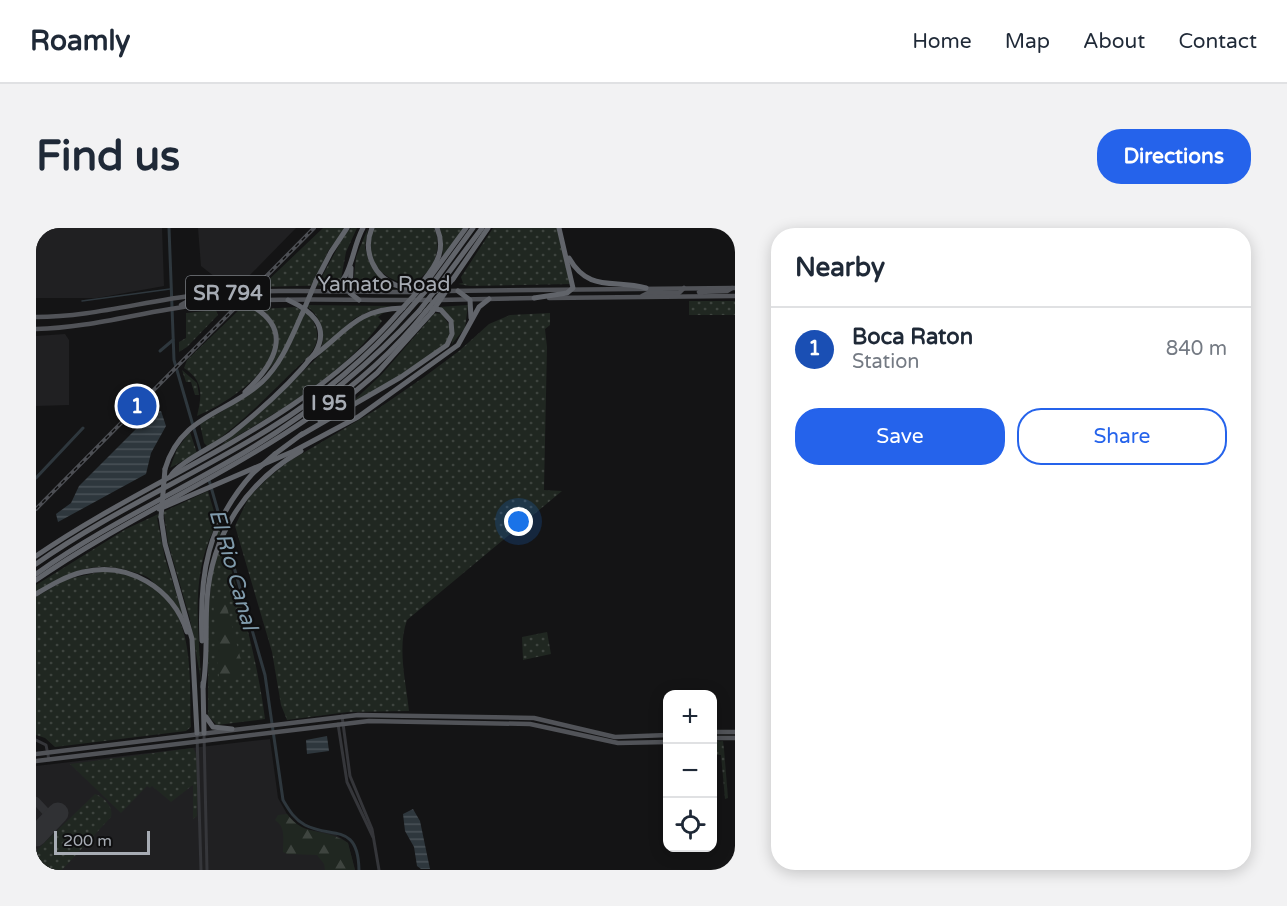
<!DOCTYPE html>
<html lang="en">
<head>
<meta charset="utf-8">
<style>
  body { margin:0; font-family:"Varela Round",sans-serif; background:#f2f2f3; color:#1f2937 }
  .controls { position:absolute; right:18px; bottom:18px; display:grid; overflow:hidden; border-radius:12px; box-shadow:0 3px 15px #0003 }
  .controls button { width:54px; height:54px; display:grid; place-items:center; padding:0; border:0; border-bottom:2px solid #e0e1e3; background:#fff; color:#1f2937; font:30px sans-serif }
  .scale { position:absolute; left:18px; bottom:15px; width:96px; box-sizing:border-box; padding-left:6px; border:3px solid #a7acb4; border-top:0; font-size:16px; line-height:21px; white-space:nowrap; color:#a7acb4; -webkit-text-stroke:4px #0f0f10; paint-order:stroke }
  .you { position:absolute; left:483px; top:294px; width:21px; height:21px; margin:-15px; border:4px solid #fff; border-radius:50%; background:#1a73e8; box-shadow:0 0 0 9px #1a73e833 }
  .badge { display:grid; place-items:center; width:39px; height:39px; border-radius:50%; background:#2563eb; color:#fff; font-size:20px; font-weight:700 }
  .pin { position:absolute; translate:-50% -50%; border:3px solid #fff; box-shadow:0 2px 6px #0006 }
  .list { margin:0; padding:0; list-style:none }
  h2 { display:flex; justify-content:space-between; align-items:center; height:78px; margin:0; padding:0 24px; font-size:26px }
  h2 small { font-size:20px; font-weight:400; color:#747a83 }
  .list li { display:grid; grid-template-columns:39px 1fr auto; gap:18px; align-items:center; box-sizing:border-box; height:84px; padding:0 24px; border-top:2px solid #e0e1e3 }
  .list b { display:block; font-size:22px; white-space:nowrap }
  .list p { margin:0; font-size:20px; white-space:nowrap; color:#747a83 }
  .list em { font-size:20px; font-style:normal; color:#747a83 }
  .actions { display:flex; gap:12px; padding:18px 24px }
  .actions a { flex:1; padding:14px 0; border:2px solid #2563eb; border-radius:24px; text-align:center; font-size:21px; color:#2563eb }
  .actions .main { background:#2563eb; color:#fff }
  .icon { flex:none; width:33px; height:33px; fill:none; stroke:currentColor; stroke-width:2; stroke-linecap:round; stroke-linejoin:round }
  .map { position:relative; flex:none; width:699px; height:642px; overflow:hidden; border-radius:24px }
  header { display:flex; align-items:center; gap:36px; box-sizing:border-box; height:84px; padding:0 30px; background:#fff; border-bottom:2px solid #e0e1e3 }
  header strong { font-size:28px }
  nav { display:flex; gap:33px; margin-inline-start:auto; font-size:21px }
  .intro { display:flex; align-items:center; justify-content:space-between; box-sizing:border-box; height:144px; padding:0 36px }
  h1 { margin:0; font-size:42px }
  .button { padding:15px 27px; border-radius:24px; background:#2563eb; color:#fff; font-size:21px; font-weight:700 }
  main { display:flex; gap:36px; padding:0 36px }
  aside { flex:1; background:#fff; border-radius:24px; box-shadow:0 3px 15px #0003 }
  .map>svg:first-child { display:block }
  .built { fill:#202022 }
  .grass { fill:url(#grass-dots) }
  .forest { fill:url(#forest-firs) }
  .water { fill:url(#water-rules) }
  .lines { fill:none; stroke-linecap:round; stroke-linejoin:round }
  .stream { stroke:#2e373d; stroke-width:1.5 }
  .canal { stroke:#2e373d; stroke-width:3 }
  .taxiway { stroke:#303134; stroke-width:8 }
  .runway { stroke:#303134; stroke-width:21 }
  .minor { stroke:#35363a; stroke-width:3 }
  .major { stroke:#515358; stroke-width:4.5 }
  .highway { stroke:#61646a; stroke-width:5 }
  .rail-casing { stroke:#4c4e53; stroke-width:4 }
  .rail { stroke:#0f0f10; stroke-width:1.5; stroke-dasharray:4.5; stroke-linecap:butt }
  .highway-bridge { stroke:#61646a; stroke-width:5 }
  .labels { text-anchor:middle; stroke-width:4.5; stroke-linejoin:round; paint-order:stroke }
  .shield { fill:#0f0f10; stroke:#797d83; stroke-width:1.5 }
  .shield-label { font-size:20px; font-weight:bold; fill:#a7acb4 }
  .street-label { font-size:21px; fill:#a7acb4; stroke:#0f0f10 }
  .water-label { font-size:22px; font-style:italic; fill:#809bac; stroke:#0f0f10 }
</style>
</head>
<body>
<header>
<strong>Roamly</strong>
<nav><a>Home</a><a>Map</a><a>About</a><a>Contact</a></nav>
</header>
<div class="intro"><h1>Find us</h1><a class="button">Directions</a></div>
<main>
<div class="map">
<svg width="699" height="642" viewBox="0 0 699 642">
  <defs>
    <pattern id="grass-dots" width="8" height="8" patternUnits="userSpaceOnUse" patternTransform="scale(1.5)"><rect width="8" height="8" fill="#202721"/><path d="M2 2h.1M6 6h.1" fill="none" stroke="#3e443f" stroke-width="1.8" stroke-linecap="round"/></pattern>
    <pattern id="forest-firs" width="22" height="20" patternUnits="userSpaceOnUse" patternTransform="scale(1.5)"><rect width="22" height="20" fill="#202721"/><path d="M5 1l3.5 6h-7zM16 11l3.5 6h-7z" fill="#3e443f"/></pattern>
    <pattern id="water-rules" width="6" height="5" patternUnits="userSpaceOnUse" patternTransform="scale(1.5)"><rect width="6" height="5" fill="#2e373d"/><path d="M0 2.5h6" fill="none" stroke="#495157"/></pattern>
  </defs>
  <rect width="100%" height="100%" fill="#141415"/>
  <!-- built -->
  <g class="built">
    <polygon points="0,0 126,0 128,58 61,70 0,70"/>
    <polygon points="162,0 260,0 213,48 179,49 165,38"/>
    <polygon points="29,106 33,112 33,177 0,178 0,108"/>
    <polygon points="234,511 242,570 251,586 259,597 268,601 299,606 312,615 319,642 0,642 0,538"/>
  </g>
  <!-- grass -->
  <g class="grass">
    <polygon points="287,0 309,0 292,23 278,54 283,54 309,6 315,0 321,0 310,24 305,51 299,57 225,59"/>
    <polygon points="332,0 329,19 333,34 358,59 317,58 320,29"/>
    <path d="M 338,0 L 398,0 C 407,18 398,46 378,53 L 379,56 C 349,56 324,32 338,0 Z"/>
    <polygon points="404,0 428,0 407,30"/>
    <polygon points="457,0 521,0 536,56 434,58 422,56 427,55 425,49"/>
    <rect x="653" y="73" width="46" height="14"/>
    <path d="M 269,77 L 355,78 L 336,82 L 319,90 L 286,120 C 289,102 285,88 269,77 Z"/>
    <path d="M 432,77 L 429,100 L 416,116 C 418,101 420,88 402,79 Z"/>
    <path d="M 259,79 C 276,85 287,103 278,120 C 273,130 261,139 253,147 C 227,173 202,198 172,219 L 168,215 L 164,196 C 201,175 236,155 255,116 L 220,156 C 236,132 252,103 226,81 Z"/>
    <path d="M 205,80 L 224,84 C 228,90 235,97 237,104 C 246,140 189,177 161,188 C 166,167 168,153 148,140 L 151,132 Z"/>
    <polygon points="180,82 182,87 151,119 143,124 143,114 150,110 150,85"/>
    <path d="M 350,83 L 342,89 L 346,93 C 308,147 238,186 183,219 L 234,176 L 308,103 L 325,91 Z"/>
    <polygon points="399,85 406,86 415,100 411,114 372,143 312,178 346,146"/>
    <path d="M 514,85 L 514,97 L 509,101 L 511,119 L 508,262 L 526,263 L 371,392 C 361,420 370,454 373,483 L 312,484 L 251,492 L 245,477 L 236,424 L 199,298 L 213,269 L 232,250 L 252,234 L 343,180 L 388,149 L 423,123 L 453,96 L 474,87 Z"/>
    <polygon points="146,142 161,155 163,167 159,167 155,154 150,154"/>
    <polygon points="154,204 161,225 134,240 141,221"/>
    <path d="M 172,263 C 194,339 219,413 229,491 L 181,497 L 172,488 L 172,387 L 176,346 L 183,321 L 178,301 C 154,349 163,402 165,453 L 154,391 L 132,315 L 128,286 L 121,290 L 129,330 L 148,390 C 137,378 125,363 115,352 C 111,347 100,345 94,343 C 55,331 30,346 0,366 L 0,357 L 90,301 Z"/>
    <path d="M 69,343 C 162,353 153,430 155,499 L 150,503 L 19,519 L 9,510 L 0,507 L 0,369 L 31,351 Z"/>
    <polygon points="511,404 515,426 487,432 486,409"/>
    <polygon points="687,513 688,521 692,570 689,571 685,527 677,527 677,514"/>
    <path d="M 157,520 C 168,536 160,569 161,588 L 157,591 L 157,557 L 135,574 L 116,558 L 114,560 L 111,558 L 85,585 L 34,536 Z"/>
    <path d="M 59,566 C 67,568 78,579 75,589 L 26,642 L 0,642 L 0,623 Z"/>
  </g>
  <!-- forest -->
  <g class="forest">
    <path d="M 182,365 L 189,372 L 205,432 C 206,441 205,448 197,453 L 183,450 L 177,371 Z"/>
    <path d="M 251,586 C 269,610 289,599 312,615 L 319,642 L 289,642 L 288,636 L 281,627 L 251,626 L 247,624 C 247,612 250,599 239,592 L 242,587 Z"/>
  </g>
  <!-- water -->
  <g class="water">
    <polygon points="125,183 130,198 115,225 110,246 22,294 20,286 35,275 43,258 117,184"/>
    <polygon points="291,508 293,523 271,526 270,512"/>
    <polygon points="377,581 384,593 394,641 385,641 381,638 378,619 369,603 367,586"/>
  </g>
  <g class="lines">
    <!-- stream -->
    <polyline class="stream" points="46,73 134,61"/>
    <!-- canal -->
    <g class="canal">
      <polyline points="133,0 138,132 165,225"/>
      <polyline points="124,123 137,112"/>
      <polyline points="0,250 47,200"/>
      <path d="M 173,252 L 229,447 L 247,572 C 253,582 258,591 269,597 C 296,611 322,594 323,642"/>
    </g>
    <!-- taxiway -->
    <polyline class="taxiway" points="0,573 11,585 10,598"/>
    <!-- runway -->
    <polyline class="runway" points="0,608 22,585"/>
    <!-- minor -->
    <g class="minor">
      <polyline points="306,488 314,548 336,601 343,642"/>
      <polyline points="302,496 311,554 337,609"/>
      <polyline points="168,506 171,642"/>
      <polyline points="161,507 165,642"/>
      <polyline points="0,512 10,517 13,532"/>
    </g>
    <!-- major -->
    <g class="major">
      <polyline points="408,63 699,60"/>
      <polyline points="665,67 663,64 691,63 696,60"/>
      <polyline points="606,68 612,65 643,65 648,60"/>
      <polyline points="513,70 699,68"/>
      <polyline points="403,72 499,70"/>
      <polyline points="145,77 161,68"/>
      <path d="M 0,89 C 55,89 108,73 162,67 C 235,60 309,64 381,64"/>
      <path d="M 0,101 C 55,100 108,83 162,77 C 239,68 317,73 394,72"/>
      <polyline points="676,504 699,504"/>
      <polyline points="676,510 699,510"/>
      <polyline points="0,526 322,487 498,490 579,509 632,507"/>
      <polyline points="0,533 333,493 494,496 582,515 632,514"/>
    </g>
    <!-- highway -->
    <g class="highway">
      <path d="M 336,0 C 326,23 338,50 362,58 C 374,61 388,62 400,63"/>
      <path d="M 533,30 C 553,65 578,51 610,60"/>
      <polyline points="315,40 314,65 323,72"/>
      <polyline points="400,51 437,0"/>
      <polyline points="408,51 446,0"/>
      <polyline points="417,51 452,0"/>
      <path d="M 388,52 C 401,36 410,21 401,0"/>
      <polyline points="392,52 430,0"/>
      <polyline points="280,53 295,24 311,0"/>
      <path d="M 294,63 C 317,52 315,21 327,0"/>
      <polyline points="422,63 434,72 435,90"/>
      <polyline points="498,70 531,65 537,60 523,0"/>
      <path d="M 206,73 C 258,96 244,131 209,164"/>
      <path d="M 272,132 C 309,107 317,81 367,80"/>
      <polyline points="284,193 341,145 396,84"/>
      <polyline points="265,207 365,149 411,117 416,106 415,93 405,82 394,80"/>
      <polyline points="239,226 266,206"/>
      <path d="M 129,241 C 145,187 191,186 226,154 C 246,135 255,110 266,86"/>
      <path d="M 134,249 C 141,235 179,218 195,206 C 224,183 256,154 279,125 C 295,98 274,82 252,72"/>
      <polyline points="123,281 258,223 322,189 422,117 443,79 453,71"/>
      <polyline points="125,289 129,316 156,411 161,505"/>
      <path d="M 0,328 C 121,245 266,198 364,83"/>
      <path d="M 0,336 C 74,284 157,248 233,201 C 285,169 332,129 372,83"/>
      <path d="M 0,346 C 66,299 140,265 209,224 C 274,185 332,139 383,83"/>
      <path d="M 0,352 C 130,262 289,211 390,83"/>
      <path d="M 0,366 C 15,357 30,348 47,344 C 92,333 137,360 151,404"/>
      <path d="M 166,413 C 163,347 171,296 217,245"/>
      <polyline points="167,455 168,505"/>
      <path d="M 167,459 C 172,430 169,400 171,372 C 175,308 210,254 265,223"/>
      <polyline points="170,489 177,499 196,501"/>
    </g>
    <defs>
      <polyline id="rail" points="0,281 278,0"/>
    </defs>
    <!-- rail casing -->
    <use href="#rail" class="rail-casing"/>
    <!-- rail -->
    <use href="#rail" class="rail"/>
    <!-- highway-bridge -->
    <g class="highway-bridge">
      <polyline points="364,83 392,52"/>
      <polyline points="372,83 400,51"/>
      <polyline points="383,83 408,51"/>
      <polyline points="390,83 417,51"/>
      <polyline points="396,84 410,63"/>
      <polyline points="266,86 280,53"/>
      <polyline points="217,245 239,226"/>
      <polyline points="125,289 129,241"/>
    </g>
  </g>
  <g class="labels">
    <!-- shield labels -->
    <g class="shield">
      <rect x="150" y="48" width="84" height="34" rx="4.5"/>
      <rect x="267.5" y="158" width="51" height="34" rx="4.5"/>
    </g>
    <g class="shield-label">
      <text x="192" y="72">SR 794</text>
      <text x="293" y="182">I 95</text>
    </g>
    <!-- street labels -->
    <g class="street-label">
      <text x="348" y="63">Yamato Road</text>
    </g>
    <!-- water labels -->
    <g class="water-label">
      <text transform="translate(198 341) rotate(74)" y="8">El Rio Canal</text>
    </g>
  </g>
</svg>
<div class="controls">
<button>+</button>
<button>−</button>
<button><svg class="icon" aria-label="locate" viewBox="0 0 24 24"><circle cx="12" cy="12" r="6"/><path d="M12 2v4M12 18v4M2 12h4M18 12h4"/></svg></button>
</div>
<div class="scale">200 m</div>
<div class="you"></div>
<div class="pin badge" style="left:101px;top:178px;background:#1a4fb4">1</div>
</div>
<aside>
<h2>Nearby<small></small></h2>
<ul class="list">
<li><span class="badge" style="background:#1a4fb4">1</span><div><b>Boca Raton</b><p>Station</p></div><em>840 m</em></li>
</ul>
<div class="actions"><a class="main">Save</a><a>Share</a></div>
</aside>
</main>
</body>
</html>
